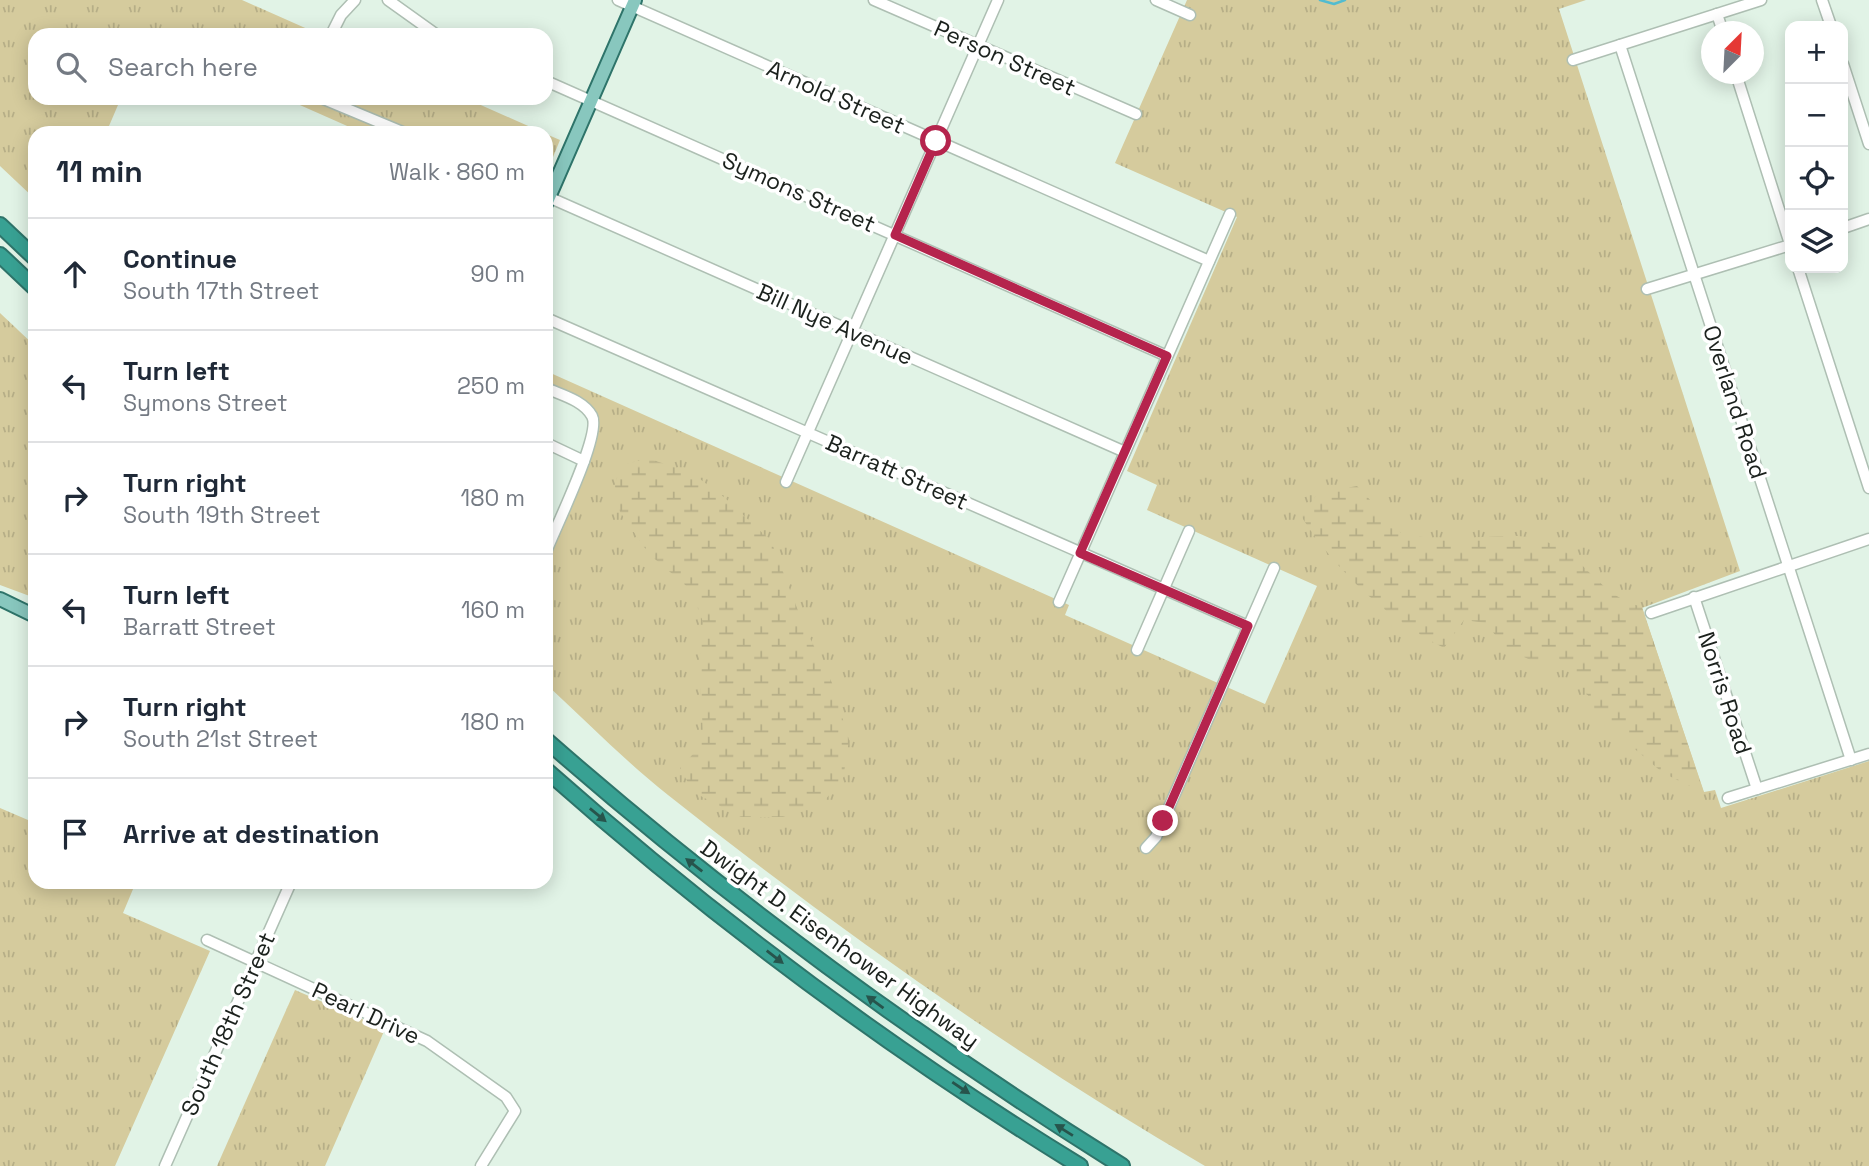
<!DOCTYPE html>
<html lang="en">
<head>
<meta charset="utf-8">
<style>
  body { margin:0; font-family:"Space Grotesk",sans-serif; background:#f2f2f3; color:#1f2937 }
  .controls { position:absolute; right:21px; top:21px; display:grid; overflow:hidden; border-radius:14px; box-shadow:0 4px 18px #0003 }
  .controls button { width:63px; height:63px; display:grid; place-items:center; padding:0; border:0; border-bottom:2px solid #e0e1e3; background:#fff; color:#1f2937; font:35px sans-serif }
  .compass { position:absolute; left:1701px; top:21px; width:63px; height:63px; border-radius:50%; background:#fff; box-shadow:0 4px 18px #0003; rotate:24deg }
  .stop { position:absolute; width:21px; height:21px; margin:-16px; border:5px solid #b5244d; border-radius:50%; background:#fff }
  .stop.end { background:#b5244d; border-color:#fff; box-shadow:0 2px 7px #0008 }
  .list { margin:0; padding:0; list-style:none }
  h2 { display:flex; justify-content:space-between; align-items:center; height:91px; margin:0; padding:0 28px; font-size:30px }
  h2 small { font-size:23px; font-weight:400; color:#747a83 }
  .list li { display:grid; grid-template-columns:46px 1fr auto; gap:21px; align-items:center; box-sizing:border-box; height:112px; padding:0 28px; border-top:2px solid #e0e1e3 }
  .list b { display:block; font-size:26px; white-space:nowrap }
  .list p { margin:0; font-size:23px; white-space:nowrap; color:#747a83 }
  .list em { font-size:23px; font-style:normal; color:#747a83 }
  .icon { flex:none; width:38px; height:38px; fill:none; stroke:currentColor; stroke-width:2; stroke-linecap:round; stroke-linejoin:round }
  .map { position:relative; flex:none; width:1869px; height:1166px; overflow:hidden }
  .search { position:absolute; background:#fff; box-shadow:0 4px 18px #0003; left:28px; top:28px; width:525px; height:77px; display:flex; align-items:center; gap:18px; box-sizing:border-box; padding:0 24px; border-radius:21px; color:#747a83; font-size:26px }
  .panel { position:absolute; background:#fff; box-shadow:0 4px 18px #0003; left:28px; top:126px; width:525px; height:763px; border-radius:21px }
  .map>svg:first-child { display:block }
  .grass { fill:url(#grass-tufts) }
  .wetland { fill:url(#wetland-marsh) }
  .lines { fill:none; stroke-linecap:round; stroke-linejoin:round }
  .stream { stroke:#52bcd0; stroke-width:2.5 }
  .minor-casing { stroke:#aebfb3; stroke-width:13 }
  .major-casing { stroke:#2e746a; stroke-width:16 }
  .highway-casing { stroke:#2e746a; stroke-width:18 }
  .minor { stroke:#fff; stroke-width:10 }
  .major { stroke:#88c7be; stroke-width:12 }
  .highway { stroke:#38a193; stroke-width:14 }
  .oneway { fill:#27544c }
  .route { stroke:#b5244d; stroke-width:9 }
  .labels { text-anchor:middle; stroke-width:7; stroke-linejoin:round; paint-order:stroke }
  .street-label { font-size:23px; fill:#1b211d; stroke:#fff }
</style>
</head>
<body>
<div class="map">
<svg width="1869" height="1166" viewBox="0 0 1869 1166">
  <defs>
    <pattern id="grass-tufts" width="24" height="20" patternUnits="userSpaceOnUse" patternTransform="scale(1.75)"><rect width="24" height="20" fill="#d5cb9d"/><path d="M3 7l-1-3M5 7V3M7 7l1-3M15 17l-1-3M17 17v-4M19 17l1-3" fill="none" stroke="#b6ae87"/></pattern>
    <pattern id="wetland-marsh" width="20" height="14" patternUnits="userSpaceOnUse" patternTransform="scale(1.75)"><rect width="20" height="14" fill="#d5cb9d"/><path d="M1 5h8M5 5V1M11 12h8M15 12V8" fill="none" stroke="#b6ae87"/></pattern>
  </defs>
  <rect width="100%" height="100%" fill="#e1f3e6"/>
  <!-- grass -->
  <g class="grass">
    <polygon points="0,0 242,0 321,35 35,35 35,98 121,98 106,133 35,133 35,199 0,166"/>
    <path d="M 1187,0 L 1586,0 L 1559,9 L 1740,571 L 1642,608 L 1704,792 L 1715,790 L 1721,808 L 1869,761 L 1869,1166 L 1205,1166 C 1018,1057 838,930 668,795 C 625,761 586,721 546,684 L 546,552 L 591,446 L 586,409 L 546,391 L 546,371 L 1069,605 L 1065,615 L 1265,704 L 1317,586 L 1147,510 L 1157,485 L 1127,471 L 1237,217 L 1115,163 Z"/>
    <polygon points="284,98 465,98 544,133 363,133"/>
    <polygon points="546,134 560,140 546,174"/>
    <polygon points="0,313 35,346 35,598 0,585"/>
    <polygon points="0,808 35,823 35,882 136,882 123,913 210,951 115,1166 0,1166"/>
    <polygon points="295,990 385,1029 325,1166 217,1166"/>
  </g>
  <!-- wetland -->
  <g class="wetland">
    <polygon points="647,458 692,473 725,498 771,541 804,626 832,683 849,740 843,779 825,800 783,817 741,817 693,792 680,768 695,752 703,732 699,666 703,622 691,590 649,554 620,512 615,486 620,466"/>
    <path d="M 1357,486 L 1403,535 C 1419,536 1435,539 1451,539 C 1484,539 1515,530 1547,542 C 1586,556 1598,596 1642,607 L 1704,793 L 1663,773 L 1596,716 L 1581,678 L 1556,656 L 1539,664 L 1505,648 L 1486,623 L 1464,620 L 1444,648 C 1387,619 1335,570 1301,516 L 1318,493 Z"/>
  </g>
  <g class="lines">
    <!-- stream -->
    <polyline class="stream" points="1320,0 1334,4 1345,0"/>
    <defs>
      <g id="minor">
        <polyline points="388,0 437,35"/>
        <polyline points="618,0 1209,261"/>
        <polyline points="874,0 1136,114"/>
        <polyline points="1156,0 1190,15"/>
        <polyline points="1822,0 1831,26"/>
        <polyline points="1717,14 1723,32"/>
        <polyline points="331,35 341,15 355,0"/>
        <polyline points="1620,45 1851,760"/>
        <polyline points="1573,60 1761,0"/>
        <polyline points="1843,64 1869,144"/>
        <polyline points="1736,74 1790,244"/>
        <polyline points="546,81 1167,356"/>
        <polyline points="321,98 405,133"/>
        <polyline points="546,196 1125,452"/>
        <polyline points="1843,228 1869,219"/>
        <polyline points="1798,268 1869,488"/>
        <polyline points="1647,289 1790,245"/>
        <polyline points="546,318 1248,626"/>
        <path d="M 546,388 C 561,395 583,400 592,416 C 602,434 555,528 546,552"/>
        <polyline points="546,443 584,461"/>
        <polyline points="786,482 998,0"/>
        <polyline points="1694,597 1757,789"/>
        <polyline points="1059,602 1230,214"/>
        <polyline points="1651,613 1869,539"/>
        <polyline points="1137,650 1189,531"/>
        <polyline points="1728,798 1869,754"/>
        <polyline points="1146,848 1156,837 1274,568"/>
        <polyline points="207,940 427,1041 506,1097 515,1111 481,1166"/>
        <polyline points="165,1166 291,882"/>
      </g>
      <g id="major">
        <polyline points="546,204 635,0"/>
        <polyline points="0,599 35,616"/>
      </g>
      <g id="highway">
        <polyline points="0,225 35,258"/>
        <polyline points="0,255 35,288"/>
        <path d="M 546,740 C 726,898 919,1039 1122,1166"/>
        <path d="M 546,770 C 712,917 892,1051 1080,1166"/>
      </g>
    </defs>
    <!-- minor casing -->
    <use href="#minor" class="minor-casing"/>
    <!-- major casing -->
    <use href="#major" class="major-casing"/>
    <!-- highway casing -->
    <use href="#highway" class="highway-casing"/>
    <!-- minor -->
    <use href="#minor" class="minor"/>
    <!-- major -->
    <use href="#major" class="major"/>
    <!-- highway -->
    <use href="#highway" class="highway"/>
  </g>
  <!-- one-way arrows -->
  <defs><path id="oneway-solid" d="M-6-.8H1V-3.2L6.5 0L1 3.2V.8H-6Z" transform="scale(1.75)"/></defs>
  <g class="oneway">
    <use href="#oneway-solid" transform="translate(598 815) rotate(39)"/>
    <use href="#oneway-solid" transform="translate(694 865) rotate(-142)"/>
    <use href="#oneway-solid" transform="translate(775 957) rotate(38)"/>
    <use href="#oneway-solid" transform="translate(875 1002) rotate(-144)"/>
    <use href="#oneway-solid" transform="translate(961 1088) rotate(34)"/>
    <use href="#oneway-solid" transform="translate(1064 1130) rotate(-148)"/>
  </g>
  <g class="lines">
    <!-- route -->
    <polyline class="route" points="936,141 895,235 1167,356 1080,553 1248,626 1163,821"/>
  </g>
  <g class="labels">
    <!-- street labels -->
    <g class="street-label">
      <text transform="translate(1005 58) rotate(24)" y="8">Person Street</text>
      <text transform="translate(836 97) rotate(24)" y="8">Arnold Street</text>
      <text transform="translate(799 192) rotate(24)" y="8">Symons Street</text>
      <text transform="translate(835 324) rotate(24)" y="8">Bill Nye Avenue</text>
      <text transform="translate(1735 402) rotate(72)" y="8">Overland Road</text>
      <text transform="translate(897 472) rotate(24)" y="8">Barratt Street</text>
      <text transform="translate(1725 693) rotate(72)" y="8">Norris Road</text>
      <text transform="translate(840 944) rotate(36)" y="8">Dwight D. Eisenhower Highway</text>
      <text transform="translate(366 1013) rotate(25)" y="8">Pearl Drive</text>
      <text transform="translate(228 1024) rotate(-66)" y="8">South 18th Street</text>
    </g>
  </g>
</svg>
<div class="controls">
<button>+</button>
<button>−</button>
<button><svg class="icon" aria-label="locate" viewBox="0 0 24 24"><circle cx="12" cy="12" r="6"/><path d="M12 2v4M12 18v4M2 12h4M18 12h4"/></svg></button>
<button><svg class="icon" aria-label="layers" viewBox="0 0 24 24"><path d="M12 4l9 5-9 5-9-5zM3 14l9 5 9-5"/></svg></button>
</div>
<svg class="compass" viewBox="-18 -18 36 36"><path d="M0-13l5 13h-10z" fill="#e53935"/><path d="M0 13l5-13h-10z" fill="#747a83"/></svg>
<div class="stop" style="left:936px;top:141px"></div>
<div class="stop end" style="left:1163px;top:821px"></div>
<div class="search"><svg class="icon" aria-label="search" viewBox="0 0 24 24"><circle cx="10" cy="10" r="6"/><path d="M15 15l6 6"/></svg>Search here</div>
<section class="panel">
<h2>11 min<small>Walk · 860 m</small></h2>
<ul class="list">
<li><svg class="icon" aria-label="ahead" viewBox="0 0 24 24"><path d="M12 20V5M6 11l6-6 6 6"/></svg><div><b>Continue</b><p>South 17th Street</p></div><em>90 m</em></li>
<li><svg class="icon" aria-label="left" viewBox="0 0 24 24"><path d="M17 20v-9H6M10 6l-5 5 5 5"/></svg><div><b>Turn left</b><p>Symons Street</p></div><em>250 m</em></li>
<li><svg class="icon" aria-label="right" viewBox="0 0 24 24"><path d="M7 20v-9h11M14 6l5 5-5 5"/></svg><div><b>Turn right</b><p>South 19th Street</p></div><em>180 m</em></li>
<li><svg class="icon" aria-label="left" viewBox="0 0 24 24"><path d="M17 20v-9H6M10 6l-5 5 5 5"/></svg><div><b>Turn left</b><p>Barratt Street</p></div><em>160 m</em></li>
<li><svg class="icon" aria-label="right" viewBox="0 0 24 24"><path d="M7 20v-9h11M14 6l5 5-5 5"/></svg><div><b>Turn right</b><p>South 21st Street</p></div><em>180 m</em></li>
<li><svg class="icon" aria-label="arrive" viewBox="0 0 24 24"><path d="M6 21V4h12l-3 4 3 4H6"/></svg><div><b>Arrive at destination</b></div></li>
</ul>
</section>
</div>
</body>
</html>
